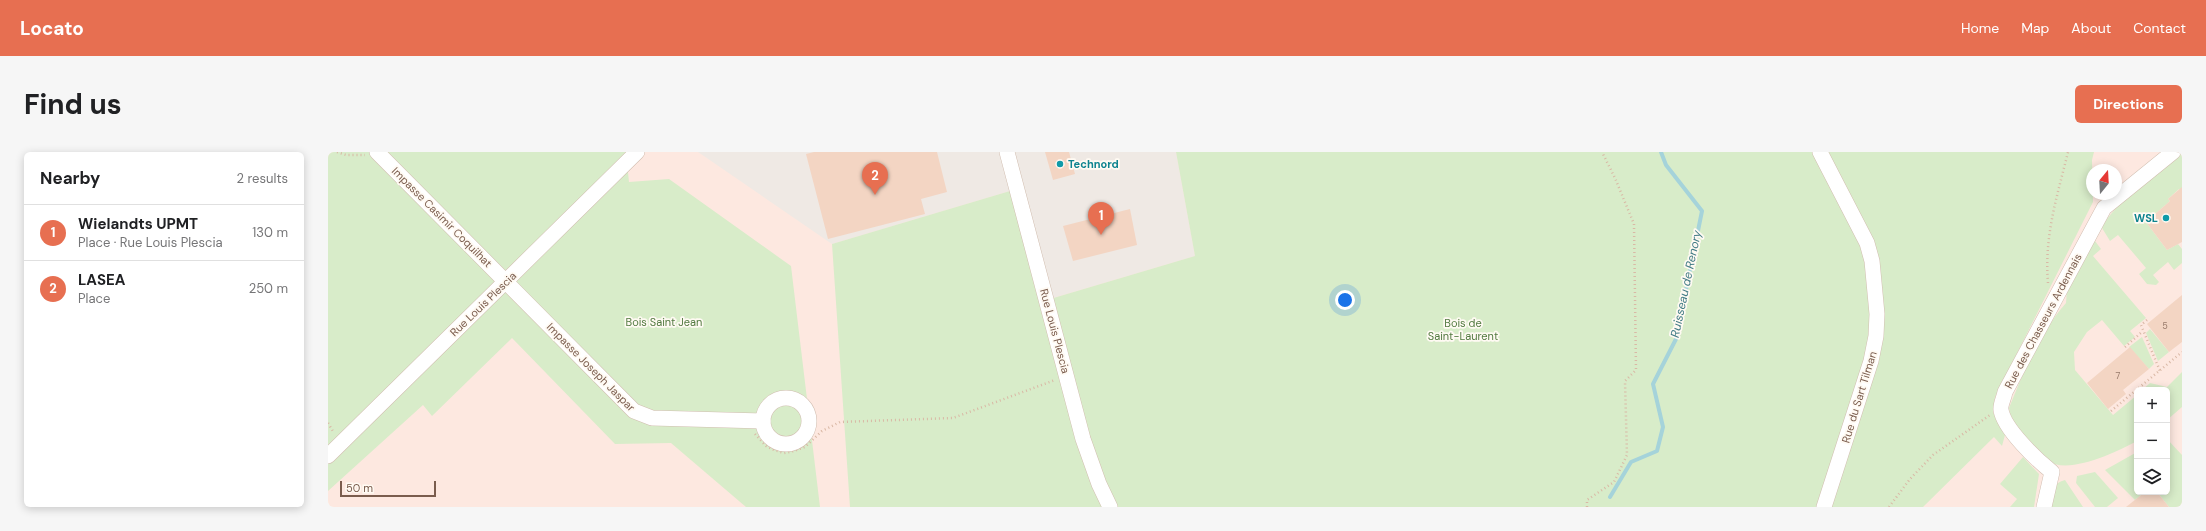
<!DOCTYPE html>
<html lang="en">
<head>
<meta charset="utf-8">
<style>
  body { margin:0; font-family:"DM Sans",sans-serif; background:#f6f6f6; color:#202124 }
  .controls { position:absolute; right:12px; bottom:12px; display:grid; overflow:hidden; border-radius:6px; box-shadow:0 2px 10px #0003 }
  .controls button { width:36px; height:36px; display:grid; place-items:center; padding:0; border:0; border-bottom:1px solid #e0e0e0; background:#fff; color:#202124; font:20px sans-serif }
  .compass { position:absolute; left:1758px; top:12px; width:36px; height:36px; border-radius:50%; background:#fff; box-shadow:0 2px 10px #0003; rotate:18deg }
  .scale { position:absolute; left:12px; bottom:10px; width:96px; box-sizing:border-box; padding-left:4px; border:2px solid #7a5c4d; border-top:0; font-size:11px; line-height:14px; white-space:nowrap; color:#7a5c4d; -webkit-text-stroke:3px #fffaf3; paint-order:stroke }
  .you { position:absolute; left:1017px; top:148px; width:14px; height:14px; margin:-10px; border:3px solid #fff; border-radius:50%; background:#1a73e8; box-shadow:0 0 0 6px #1a73e833 }
  .badge { display:grid; place-items:center; width:26px; height:26px; border-radius:50%; background:#e76f51; color:#fff; font-size:13px; font-weight:700 }
  .pin { position:absolute; translate:-50% -33px; filter:drop-shadow(0 1px 2px #0008) }
  .pin::after { content:''; position:absolute; top:21px; width:14px; height:12px; background:inherit; clip-path:polygon(0 0,100% 0,50% 100%) }
  .list { margin:0; padding:0; list-style:none }
  h2 { display:flex; justify-content:space-between; align-items:center; height:52px; margin:0; padding:0 16px; font-size:17px }
  h2 small { font-size:13px; font-weight:400; color:#757577 }
  .list li { display:grid; grid-template-columns:26px 1fr auto; gap:12px; align-items:center; box-sizing:border-box; height:56px; padding:0 16px; border-top:1px solid #e0e0e0 }
  .list b { display:block; font-size:15px; white-space:nowrap }
  .list p { margin:0; font-size:13px; white-space:nowrap; color:#757577 }
  .list em { font-size:13px; font-style:normal; color:#757577 }
  .icon { flex:none; width:22px; height:22px; fill:none; stroke:currentColor; stroke-width:2; stroke-linecap:round; stroke-linejoin:round }
  .map { position:relative; flex:none; width:1854px; height:355px; overflow:hidden; border-radius:6px }
  header { display:flex; align-items:center; gap:24px; box-sizing:border-box; height:56px; padding:0 20px; background:#e76f51; color:#fff }
  header strong { font-size:19px }
  nav { display:flex; gap:22px; margin-inline-start:auto; font-size:14px }
  .intro { display:flex; align-items:center; justify-content:space-between; box-sizing:border-box; height:96px; padding:0 24px }
  h1 { margin:0; font-size:28px }
  .button { padding:10px 18px; border-radius:6px; background:#e76f51; color:#fff; font-size:14px; font-weight:700 }
  main { display:flex; gap:24px; padding:0 24px }
  aside { flex:1; background:#fff; border-radius:6px; box-shadow:0 2px 10px #0003 }
  .map>svg:first-child { display:block }
  .commercial { fill:#fde8e0; fill-rule:evenodd }
  .industrial { fill:#efe9e4 }
  .green { fill:#d8ecc9 }
  .lines { fill:none; stroke-linecap:round; stroke-linejoin:round }
  .stream { stroke:#a5d3da; stroke-width:4 }
  .building { fill:#f3d5c3 }
  .minor-casing { stroke:#d1beb0; stroke-width:16 }
  .path { stroke:#d9b8a5; stroke-width:2.5; stroke-dasharray:1 3; stroke-linecap:butt }
  .minor { stroke:#fff; stroke-width:15 }
  .culture-dot { fill:#0f9aa8; stroke:#fffaf3; stroke-width:1.5 }
  .labels { text-anchor:middle; stroke-width:3.5; stroke-linejoin:round; paint-order:stroke }
  .number-label { font-size:9px; fill:#987a6a }
  .culture-label { font-size:11px; font-weight:bold; fill:#0d838f; stroke:#fffaf3; text-anchor:start }
  .street-label { font-size:11px; fill:#7a5c4d; stroke:#fffaf3 }
  .park-label { font-size:11px; fill:#537a41; stroke:#fffaf3 }
  .water-label { font-size:12px; font-style:italic; fill:#437c86; stroke:#fffaf3 }
</style>
</head>
<body>
<header>
<strong>Locato</strong>
<nav><a>Home</a><a>Map</a><a>About</a><a>Contact</a></nav>
</header>
<div class="intro"><h1>Find us</h1><a class="button">Directions</a></div>
<main>
<aside>
<h2>Nearby<small>2 results</small></h2>
<ul class="list">
<li><span class="badge">1</span><div><b>Wielandts UPMT</b><p>Place · Rue Louis Plescia</p></div><em>130 m</em></li>
<li><span class="badge">2</span><div><b>LASEA</b><p>Place</p></div><em>250 m</em></li>
</ul>
</aside>
<div class="map">
<svg width="1854" height="355" viewBox="0 0 1854 355">
  <rect width="100%" height="100%" fill="#fdf6ec"/>
  <!-- commercial -->
  <g class="commercial">
    <polygon points="0,0 858,0 924,355 0,355"/>
    <path d="M 1759,0 L 1854,0 L 1854,355 L 1575,355 ZM 1764,18 L 1788,18 L 1788,42 L 1764,42 ZM 1809,238 L 1839,238 L 1839,340 L 1809,340 Z"/>
  </g>
  <!-- industrial -->
  <polygon class="industrial" points="370,0 848,0 867,104 725,146 682,39 504,92"/>
  <!-- green -->
  <g class="green">
    <polygon points="0,0 298,0 301,30 341,27 463,114 492,355 418,355 343,291 287,292 184,186 104,264 95,253 0,339"/>
    <polygon points="848,0 1766,0 1764,8 1765,50 1667,245 1665,260 1677,283 1674,294 1666,285 1595,355 522,355 504,92 682,39 712,150 867,104"/>
    <path d="M 1854,1 L 1854,40 L 1851,37 L 1840,47 L 1842,49 L 1818,70 L 1839,98 L 1850,92 L 1854,97 L 1854,111 L 1846,118 L 1840,110 L 1825,123 L 1831,130 L 1828,133 L 1819,132 L 1811,122 L 1818,116 L 1790,83 L 1782,89 L 1774,76 C 1783,53 1834,18 1854,1 Z"/>
    <path d="M 1767,89 L 1773,97 L 1765,104 L 1818,166 L 1802,179 L 1807,185 L 1796,194 L 1774,168 L 1759,180 L 1746,200 L 1747,218 L 1785,263 L 1809,243 L 1809,289 C 1788,300 1742,323 1719,309 C 1712,305 1706,295 1701,289 C 1691,277 1683,272 1681,256 C 1696,218 1711,182 1738,151 L 1739,137 L 1762,90 Z"/>
    <polygon points="1822,177 1841,200 1830,209 1818,181"/>
    <polygon points="1814,185 1826,212 1821,217 1801,195"/>
    <polygon points="1854,220 1854,255 1839,268 1839,238 1814,238 1822,231 1839,235"/>
    <polygon points="1839,287 1854,303 1854,355 1841,355 1829,340 1839,340"/>
    <polygon points="1809,300 1809,340 1817,340 1807,348 1777,318"/>
    <polygon points="1695,305 1711,322 1706,355 1682,355 1689,347 1672,332"/>
    <polygon points="1767,320 1790,346 1779,355 1767,355 1748,331 1749,324"/>
    <path d="M 1737,328 L 1755,355 L 1721,355 C 1724,343 1724,331 1737,328 Z"/>
  </g>
  <g class="lines">
    <!-- stream -->
    <polyline class="stream" points="1282,345 1303,310 1329,299 1335,275 1325,232 1348,187 1374,59 1338,13 1333,0"/>
  </g>
  <!-- building -->
  <g class="building">
    <polygon points="486,0 609,0 619,40 593,47 597,62 500,87 478,2"/>
    <polygon points="717,0 741,0 747,22 725,28"/>
    <polygon points="1854,35 1854,90 1839,98 1818,70 1842,49 1840,47"/>
    <polygon points="802,57 809,93 745,109 735,74"/>
    <polygon points="1854,143 1854,190 1841,200 1819,172"/>
    <polygon points="1802,195 1821,217 1795,238 1798,242 1780,257 1759,231"/>
    <polygon points="1817,340 1829,340 1841,355 1798,355"/>
  </g>
  <g class="lines">
    <defs>
      <g id="minor">
        <polyline points="49,0 306,259 324,266 435,269"/>
        <polyline points="679,0 755,287 771,332 782,355"/>
        <polyline points="1492,0 1539,91 1544,109 1549,162 1548,184 1543,209 1496,355"/>
        <circle cx="458" cy="269" r="23"/>
        <polyline points="0,304 309,0"/>
        <path d="M 1716,355 L 1724,320 C 1709,308 1676,277 1673,258 C 1672,253 1676,246 1677,240 L 1776,56 L 1845,0"/>
      </g>
    </defs>
    <!-- minor casing -->
    <use href="#minor" class="minor-casing"/>
    <!-- path -->
    <g class="path">
      <polyline points="9,0 18,3 37,3"/>
      <path d="M 1720,131 C 1716,84 1729,45 1740,0"/>
      <polyline points="1819,168 1813,173 1832,219"/>
      <polyline points="1797,195 1815,179"/>
      <polyline points="1783,259 1854,200"/>
      <polyline points="0,271 6,281"/>
      <polyline points="427,282 438,294 446,298 456,301 466,299 477,295 494,279 512,270 625,266 727,228"/>
      <polyline points="1259,355 1259,348 1286,330 1299,303 1297,229 1308,218 1306,72 1287,26 1274,0"/>
      <polyline points="1561,355 1582,327 1605,303 1662,263"/>
    </g>
    <!-- minor -->
    <use href="#minor" class="minor"/>
  </g>
  <!-- markers -->
  <g class="culture-dot">
    <circle cx="732" cy="12" r="4"/>
    <circle cx="1838" cy="66" r="4"/>
  </g>
  <g class="labels">
    <!-- number labels -->
    <g class="number-label">
      <text x="1837" y="177">5</text>
      <text x="1790" y="227">7</text>
    </g>
    <!-- culture labels -->
    <g class="culture-label">
      <text x="740" y="16">Technord</text>
      <text x="1830" y="70" text-anchor="end">WSL</text>
    </g>
    <!-- street labels -->
    <g class="street-label">
      <text transform="translate(114 65) rotate(45)" y="4">Impasse Casimir Coquilhat</text>
      <text transform="translate(155 152) rotate(-44)" y="4">Rue Louis Plescia</text>
      <text transform="translate(1715 169) rotate(-62)" y="4">Rue des Chasseurs Ardennais</text>
      <text transform="translate(727 179) rotate(75)" y="4">Rue Louis Plescia</text>
      <text transform="translate(263 215) rotate(45)" y="4">Impasse Joseph Jaspar</text>
      <text transform="translate(1531 245) rotate(-73)" y="4">Rue du Sart Tilman</text>
    </g>
    <!-- park labels -->
    <g class="park-label">
      <text x="336" y="174">Bois Saint Jean</text>
      <text x="1135" y="175">Bois de<tspan x="1135" dy="13">Saint-Laurent</tspan></text>
    </g>
    <!-- water labels -->
    <g class="water-label">
      <text transform="translate(1358 132) rotate(-78)" y="4">Ruisseau de Renory</text>
    </g>
  </g>
</svg>
<div class="controls">
<button>+</button>
<button>−</button>
<button><svg class="icon" aria-label="layers" viewBox="0 0 24 24"><path d="M12 4l9 5-9 5-9-5zM3 14l9 5 9-5"/></svg></button>
</div>
<svg class="compass" viewBox="-18 -18 36 36"><path d="M0-13l5 13h-10z" fill="#e53935"/><path d="M0 13l5-13h-10z" fill="#757577"/></svg>
<div class="scale">50 m</div>
<div class="you"></div>
<div class="pin badge" style="left:773px;top:83px">1</div>
<div class="pin badge" style="left:547px;top:43px">2</div>
</div>
</main>
</body>
</html>
